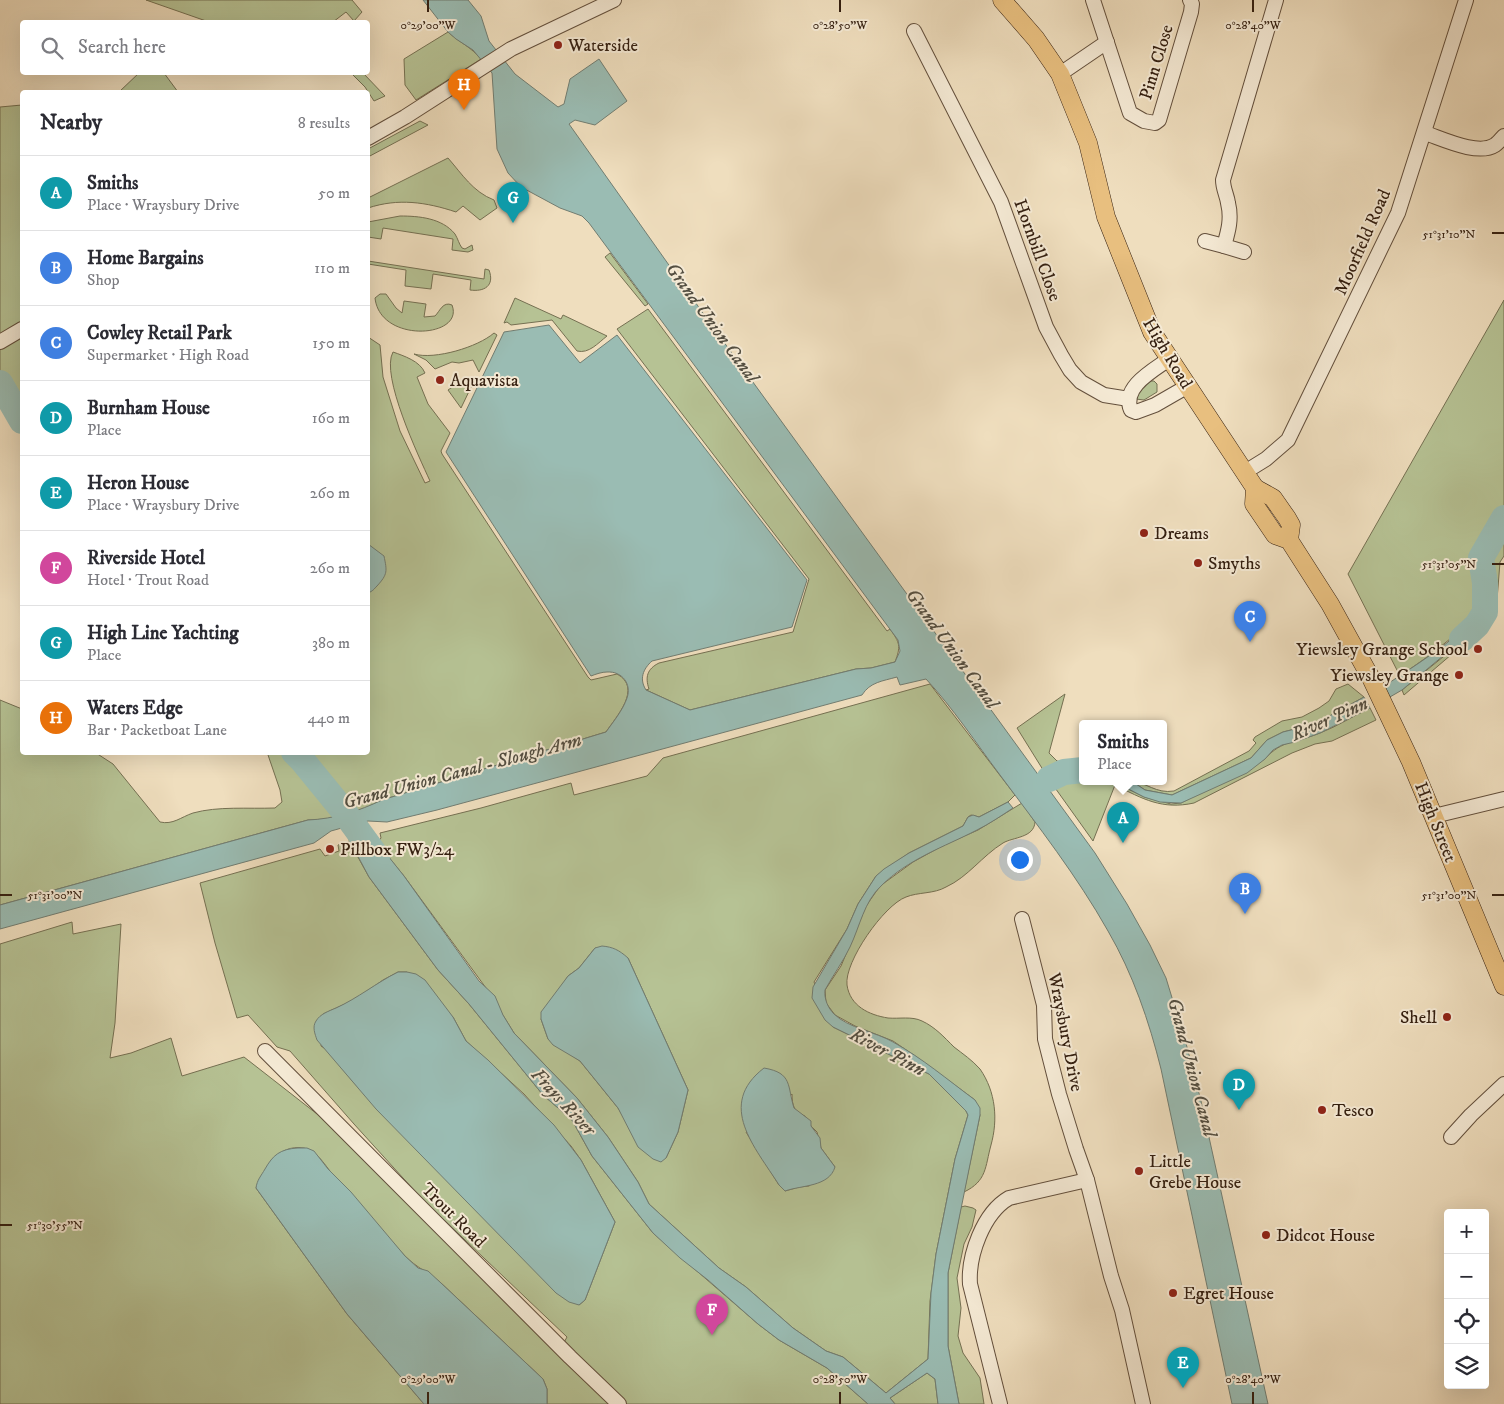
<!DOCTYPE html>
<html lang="en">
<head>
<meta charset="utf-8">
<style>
  body { margin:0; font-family:"IM FELL DW Pica",serif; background:#f2f2f3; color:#2b2b33 }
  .controls { position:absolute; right:15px; bottom:15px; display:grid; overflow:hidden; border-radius:5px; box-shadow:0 5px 20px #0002 }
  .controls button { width:45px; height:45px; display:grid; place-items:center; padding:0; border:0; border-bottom:1px solid #e1e1e2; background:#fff; color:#2b2b33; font:25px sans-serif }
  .you { position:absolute; left:1019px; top:859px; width:18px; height:18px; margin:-12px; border:4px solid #fff; border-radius:50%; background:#1a73e8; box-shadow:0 0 0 8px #1a73e833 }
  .badge { display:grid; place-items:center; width:32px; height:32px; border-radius:50%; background:#8f2418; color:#fff; font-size:16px; font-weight:700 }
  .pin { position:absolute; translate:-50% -41px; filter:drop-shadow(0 1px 2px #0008) }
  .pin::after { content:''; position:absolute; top:26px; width:18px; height:15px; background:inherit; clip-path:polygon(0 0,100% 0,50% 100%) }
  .popup { position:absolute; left:1079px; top:720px; width:88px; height:65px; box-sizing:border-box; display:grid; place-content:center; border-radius:5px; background:#fff; filter:drop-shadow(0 1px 4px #0005); font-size:16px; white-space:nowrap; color:#7c7c81 }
  .popup b { font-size:19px; color:#2b2b33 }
  .popup::after { content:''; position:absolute; left:50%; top:100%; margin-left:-10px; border:10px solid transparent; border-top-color:#fff }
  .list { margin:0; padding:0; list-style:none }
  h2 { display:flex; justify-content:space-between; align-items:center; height:65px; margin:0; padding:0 20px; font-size:21px }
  h2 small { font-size:16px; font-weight:400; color:#7c7c81 }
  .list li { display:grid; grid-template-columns:32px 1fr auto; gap:15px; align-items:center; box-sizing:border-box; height:75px; padding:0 20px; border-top:1px solid #e1e1e2 }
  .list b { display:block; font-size:19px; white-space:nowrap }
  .list p { margin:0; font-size:16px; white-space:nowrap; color:#7c7c81 }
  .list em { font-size:16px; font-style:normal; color:#7c7c81 }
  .icon { flex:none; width:28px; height:28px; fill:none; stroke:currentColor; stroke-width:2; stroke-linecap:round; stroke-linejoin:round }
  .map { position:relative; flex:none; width:1504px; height:1404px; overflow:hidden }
  .search { position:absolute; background:#fff; box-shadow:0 5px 20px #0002; left:20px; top:20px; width:350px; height:55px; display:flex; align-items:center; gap:12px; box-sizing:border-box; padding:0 18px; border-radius:5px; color:#7c7c81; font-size:19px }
  .panel { position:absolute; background:#fff; box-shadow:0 5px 20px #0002; left:20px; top:90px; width:350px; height:665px; border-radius:5px }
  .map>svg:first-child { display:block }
  .green { fill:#b6c294; stroke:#757052; fill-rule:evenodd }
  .water { fill:#9abcb3; stroke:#717d72 }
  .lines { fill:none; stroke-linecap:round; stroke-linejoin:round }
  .river { stroke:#9abcb3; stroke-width:26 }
  .minor-casing { stroke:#634f3c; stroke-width:16 }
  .major-casing { stroke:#341f10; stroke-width:19 }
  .minor { stroke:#f5ead5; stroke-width:14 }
  .major { stroke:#e8bf7f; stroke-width:18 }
  .ticks { fill:none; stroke:#341f10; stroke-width:2 }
  .poi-dot { fill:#8f2418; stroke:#f5ead5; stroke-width:2 }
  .labels { text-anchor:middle; stroke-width:4; stroke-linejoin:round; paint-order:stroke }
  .poi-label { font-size:18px; fill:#341f10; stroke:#f5ead5; text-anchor:start }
  .street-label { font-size:18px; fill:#341f10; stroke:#f5ead5 }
  .water-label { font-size:19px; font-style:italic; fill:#534e41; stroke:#f5ead5 }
  .ticks-label { font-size:12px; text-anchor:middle; fill:#341f10; stroke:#f5ead5; stroke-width:4; stroke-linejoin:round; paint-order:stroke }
</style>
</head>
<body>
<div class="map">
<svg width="1504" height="1404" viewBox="0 0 1504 1404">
  <rect width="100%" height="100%" fill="#efdebe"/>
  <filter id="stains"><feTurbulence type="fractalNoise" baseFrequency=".004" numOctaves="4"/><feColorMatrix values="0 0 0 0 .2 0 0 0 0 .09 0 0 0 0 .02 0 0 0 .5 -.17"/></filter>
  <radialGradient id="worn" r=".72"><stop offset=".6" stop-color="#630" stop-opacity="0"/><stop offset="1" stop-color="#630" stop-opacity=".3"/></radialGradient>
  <!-- green -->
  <g class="green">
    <polygon points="146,0 352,0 362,12 354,21 346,12 333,22 209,22"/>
    <path d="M 448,32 C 459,42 471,47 481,59 L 416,100 L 405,85 L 404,59 Z"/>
    <polygon points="140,72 164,73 178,92 119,92"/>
    <polygon points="351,73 363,73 385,96 374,101 365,87"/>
    <polygon points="22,105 22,327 0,339 0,107"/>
    <polygon points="420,121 428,125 368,157 368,149"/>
    <path d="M 448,158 C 462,174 473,192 494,200 L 497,208 L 480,220 L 463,206 L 456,212 C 426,202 398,198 368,208 L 368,198 Z"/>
    <path d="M 400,216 C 419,216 442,218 455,234 C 458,239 459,244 462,248 L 465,249 L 472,245 L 473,250 L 468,252 L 452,250 L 453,239 L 383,228 L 381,239 L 368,237 L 368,222 Z"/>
    <polygon points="610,253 648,304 645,306 605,257"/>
    <path d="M 368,261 L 484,279 L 485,269 L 489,270 C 495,286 484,292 470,290 L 471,280 L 433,274 L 431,289 L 405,286 L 406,270 L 368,264 Z"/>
    <path d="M 380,294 L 386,294 L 396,308 L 402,313 L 404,301 L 426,304 L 424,317 L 435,316 C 440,311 443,301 452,305 C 465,338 380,344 375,298 Z"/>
    <path d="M 515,298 L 561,319 L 563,315 L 607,336 C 598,343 589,354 577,351 L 552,320 L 511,325 L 507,322 L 504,323 Z"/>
    <polygon points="1504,300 1504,518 1481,558 1485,583 1485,598 1482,611 1475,619 1430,655 1400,676 1348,574"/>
    <path d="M 648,309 L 887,631 L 890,629 C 900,643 901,646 895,662 L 871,668 L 856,669 L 690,710 L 646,690 L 649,689 C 645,677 647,669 659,663 L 793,632 L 809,579 L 617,329 Z"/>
    <path d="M 494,333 L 497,335 L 479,372 L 473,360 L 459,363 L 452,362 L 435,369 L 426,360 L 414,354 C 435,360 478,347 494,333 Z"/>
    <polygon points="22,335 22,414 0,378 0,347"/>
    <path d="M 368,337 L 380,345 L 383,377 L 400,431 L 425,483 L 430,481 C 419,457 380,375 393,352 C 404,356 420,361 425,373 L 417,377 L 428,404 L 450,433 L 441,451 L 442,454 L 588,677 L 591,680 L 617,674 C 643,688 616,717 606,732 L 382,800 L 366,808 L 350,813 L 309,760 L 301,753 L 368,752 Z"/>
    <polygon points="474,381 461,408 448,390 457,384"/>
    <polygon points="1149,381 1154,381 1157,384 1157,392 1144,400 1136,399 1138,391"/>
    <polygon points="0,387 22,425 22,433 0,392"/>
    <polygon points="1504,520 1504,556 1500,562 1497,600 1493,614 1479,631 1404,695 1402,690 1464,640 1485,621 1489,614 1483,558"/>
    <path d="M 930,684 L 1015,795 L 1008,802 L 979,817 L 971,815 L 968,817 L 963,826 L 909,853 L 876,876 L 858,904 L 847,929 L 814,982 L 833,1027 L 929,1074 L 966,1111 L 968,1115 L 955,1159 L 936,1254 L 930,1301 L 928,1359 L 886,1393 L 843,1357 L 826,1351 L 793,1328 L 746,1287 L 719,1268 L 649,1204 L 638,1182 L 608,1137 L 577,1098 L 514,1033 L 486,988 L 404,876 L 377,843 L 381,838 L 380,833 L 481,808 L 571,783 L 574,795 L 647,776 L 663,758 ZM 595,948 L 628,958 L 688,1090 L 678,1132 L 666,1158 L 626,1121 L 618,1108 L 580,1061 L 548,1039 L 541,1019 L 568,976 L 579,968 ZM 792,1094 C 792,1105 794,1113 805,1116 L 811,1126 L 817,1132 L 821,1148 L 835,1167 L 809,1186 L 799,1187 L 785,1191 L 779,1185 L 746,1132 Z"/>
    <path d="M 1348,684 L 1364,697 L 1315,724 L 1283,732 L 1267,740 L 1251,758 L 1172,795 L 1145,790 L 1133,782 C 1146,782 1156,794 1174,791 L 1249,751 L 1256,743 L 1253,740 L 1255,737 L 1282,721 L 1302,717 L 1319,708 L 1329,701 L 1336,689 Z"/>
    <polygon points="1065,694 1049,753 1057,761 1065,763 1045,773 1017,728"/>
    <path d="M 0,700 L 22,709 L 22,752 L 96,753 L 113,764 L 160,822 C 173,825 181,817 193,813 C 218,806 248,809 275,808 L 282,802 L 280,790 L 267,752 L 291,753 L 303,765 L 343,814 L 327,819 L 308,820 L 0,905 Z"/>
    <path d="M 1370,708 L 1376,720 L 1332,741 L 1315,744 L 1292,753 L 1194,803 C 1162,810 1143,799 1115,785 L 1093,841 L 1053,785 L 1070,776 L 1083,774 L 1083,782 L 1114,782 L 1144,797 L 1171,804 L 1181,803 L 1265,759 C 1281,740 1298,742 1320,733 C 1338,726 1353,716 1370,708 Z"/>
    <path d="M 1022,803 L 1035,822 C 1034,838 1013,837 1003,843 C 982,856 968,877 946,887 C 934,894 918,892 906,897 C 884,905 844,962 847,985 C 850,1006 869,1015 888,1018 C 899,1019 912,1016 922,1021 C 935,1027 944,1037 954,1047 C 963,1054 972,1060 980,1069 C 996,1092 998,1120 991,1145 C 985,1167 987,1181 964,1192 L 980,1115 L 975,1100 L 918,1058 L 893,1041 L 855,1026 L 835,1015 L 826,1003 L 825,990 L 841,966 L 866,906 L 880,886 L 913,862 L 942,846 L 978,830 Z"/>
    <path d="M 349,841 L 369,877 L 438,970 L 469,1004 L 543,1095 L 572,1120 L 592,1156 L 653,1233 L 758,1324 L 779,1340 L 827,1368 L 868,1404 L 623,1404 L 562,1346 L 567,1337 L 423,1200 L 354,1124 L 290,1051 L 277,1047 L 248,1015 L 237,1018 L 215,943 L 200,883 L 320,849 L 325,856 L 339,851 L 338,845 ZM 398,972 L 407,972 L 453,1017 L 466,1041 L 524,1094 L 571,1146 L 581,1160 L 615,1222 L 585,1300 L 579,1305 L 355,1084 L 327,1050 L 321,1046 L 323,1014 L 356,999 L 383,980 Z"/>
    <path d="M 72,922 L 73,934 L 121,924 L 115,1023 L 110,1058 L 131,1053 L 171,1038 L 182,1076 L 244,1057 L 326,1121 L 611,1404 L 547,1404 L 547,1389 L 543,1379 L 441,1283 C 429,1273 416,1267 405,1256 C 380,1231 359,1201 334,1176 C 326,1167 317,1150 304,1148 C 276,1144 268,1168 256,1188 L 347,1314 L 424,1404 L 0,1404 L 0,944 Z"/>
    <polygon points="965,1206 973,1208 976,1210 972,1227 964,1244 957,1278 961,1308 958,1336 963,1353 980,1378 984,1404 959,1404 948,1346 948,1273 961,1207"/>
    <polygon points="927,1373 935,1379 938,1404 895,1404 890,1398"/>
  </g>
  <!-- water -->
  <g class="water">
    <path d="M 423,0 L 468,0 L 481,16 L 489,41 L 515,74 L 558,107 L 564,104 L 570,79 L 599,59 L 627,101 L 595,125 L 575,120 L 569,124 L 710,323 L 1095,853 L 1127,904 L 1150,945 L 1166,978 L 1187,1047 L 1201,1101 L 1268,1404 L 1232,1404 L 1161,1069 C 1149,1021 1133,974 1108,931 C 1077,876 1038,826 1000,775 C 976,743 953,708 926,679 L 900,685 L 897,677 C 883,681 870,682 862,695 L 437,810 L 387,822 L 368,821 L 356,824 L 331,831 L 314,843 L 0,929 L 0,905 L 308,820 C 334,819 359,811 382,800 L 606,732 C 613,722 623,710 627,698 C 632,684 622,671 607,672 C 602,672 596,674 591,676 L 446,452 L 504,332 L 549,325 L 580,363 L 617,335 L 807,580 L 792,627 L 652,661 C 643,669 639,679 646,690 L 690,710 L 856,669 L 871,668 L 895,662 L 900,651 L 898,640 L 589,223 L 582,216 L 560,208 L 521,187 L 508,173 L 497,149 L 492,73 L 473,50 L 456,39 L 448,32 Z"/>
    <path d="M 368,544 L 384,556 C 387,571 388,574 377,586 C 374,589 373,591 368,593 Z"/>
    <path d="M 1482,611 L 1489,614 L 1479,626 L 1402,690 L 1383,701 L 1378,690 C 1413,667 1454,642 1482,611 Z"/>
    <polygon points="1364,697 1370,708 1320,733 1295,742 1282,745 1273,750 1265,759 1247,773 1181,803 1160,802 1144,797 1115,782 1133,782 1145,790 1172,795 1251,758 1267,740 1283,732 1315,724"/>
    <polygon points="1067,762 1083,763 1083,774 1070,776"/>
    <polygon points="1065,763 1068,777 1053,785 1045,773"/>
    <path d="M 1008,802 L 1013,808 C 1001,816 989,824 977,830 C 944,847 908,859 881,886 C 864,902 860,926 850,947 C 843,962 833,975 825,990 C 824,999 828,1008 834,1014 C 848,1028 876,1032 893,1042 C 922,1058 948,1080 975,1100 L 980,1108 L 980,1115 L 948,1273 L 948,1346 L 959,1404 L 938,1404 L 935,1379 L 927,1373 L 890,1398 L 895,1404 L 868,1404 L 827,1368 L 779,1340 L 758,1324 L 708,1280 L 680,1258 L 653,1233 L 592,1156 L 572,1120 L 543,1095 L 469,1004 L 438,970 L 369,877 L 345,832 L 363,827 L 369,832 L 404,876 L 479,981 L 495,996 L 503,1015 L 514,1033 L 577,1098 L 608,1137 L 638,1182 L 649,1204 L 719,1268 L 746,1287 L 793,1328 L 826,1351 L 843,1357 L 886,1393 L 928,1359 L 931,1293 L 936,1254 L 955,1159 L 968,1115 L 966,1111 L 929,1074 L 833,1027 L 825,1020 L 812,998 L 813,987 L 847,929 L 858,904 L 876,876 L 884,869 L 909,853 L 963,826 L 968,817 L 973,815 L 979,817 Z"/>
    <path d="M 602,946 C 613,947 619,950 628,958 L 688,1090 L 678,1132 L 666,1158 L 661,1162 L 653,1159 L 638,1147 L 618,1108 L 580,1061 L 553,1045 L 548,1039 L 541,1019 L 541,1012 L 568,976 L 579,968 L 595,948 Z"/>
    <path d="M 398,972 L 407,972 L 416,974 L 425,980 L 453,1017 L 466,1041 L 488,1060 L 554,1125 L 581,1160 L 615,1222 L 585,1300 L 579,1305 L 569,1302 L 556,1293 L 376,1109 L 317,1040 C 315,1034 312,1027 316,1021 C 320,1014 329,1011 336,1008 C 358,998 376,983 398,972 Z"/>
    <path d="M 764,1068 C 793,1073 787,1086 794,1108 L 811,1121 L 811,1126 L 820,1138 L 821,1148 L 835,1167 C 829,1187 802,1185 785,1191 L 779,1185 C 755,1147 716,1105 764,1068 Z"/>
    <path d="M 298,1148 L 307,1148 L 314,1151 L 328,1169 L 351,1192 L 405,1256 L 418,1268 L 428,1271 L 441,1283 L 543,1379 L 547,1389 L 547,1404 L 424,1404 L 347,1314 L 256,1188 C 257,1180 261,1176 265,1169 C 273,1155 280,1149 298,1148 Z"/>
  </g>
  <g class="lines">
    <!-- river -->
    <g class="river">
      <polyline points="0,383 22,421"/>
      <polyline points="1462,639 1477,625 1485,612 1485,583 1481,558 1504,518"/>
      <polyline points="294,752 302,760 342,809 377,857"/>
      <polyline points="1049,779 1064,772 1083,770"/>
    </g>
    <defs>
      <g id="minor">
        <polyline points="1093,0 1130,113 1144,121 1155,123 1159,120 1191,12 1192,4 1190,0"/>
        <polyline points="914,31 1001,202 1046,327 1061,355 1070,370 1081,382 1104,395 1129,399"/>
        <polyline points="1060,74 1107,42"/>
        <path d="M 1425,133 C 1443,139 1478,156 1495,145 C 1498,143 1501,139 1504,136"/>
        <polyline points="368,138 405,117 511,49 614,0"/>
        <polyline points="1205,241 1224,246"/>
        <path d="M 1244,252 L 1224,246 C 1228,232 1232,219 1228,203 C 1227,195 1223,189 1223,180 L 1276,0"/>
        <polyline points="0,342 22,329"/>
        <path d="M 1169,359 C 1154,370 1121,387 1131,410 L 1136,412 L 1155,405 L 1188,386"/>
        <polyline points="1245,472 1266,459 1288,440 1398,213 1466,0"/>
        <polyline points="1434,816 1504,799"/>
        <polyline points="1022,919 1044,1005 1045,1039 1059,1094 1076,1149 1087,1180 1111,1276 1122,1310 1143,1404"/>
        <polyline points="265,1051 570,1357 619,1404"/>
        <polyline points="1451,1137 1471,1115 1504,1084"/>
        <path d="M 1000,1404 L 970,1284 C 968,1256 983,1213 1009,1198 L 1087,1180"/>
      </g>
      <g id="major">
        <polyline points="1002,0 1036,39 1060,74 1088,143 1106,217 1152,332 1255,488 1254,504 1275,535 1289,540 1330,604 1372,680 1411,762 1504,986"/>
        <polyline points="1255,488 1273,498 1287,518 1291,525 1289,540"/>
      </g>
    </defs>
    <!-- minor casing -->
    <use href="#minor" class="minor-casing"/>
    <!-- major casing -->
    <use href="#major" class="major-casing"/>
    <!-- minor -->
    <use href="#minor" class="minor"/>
    <!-- major -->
    <use href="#major" class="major"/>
  </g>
  <!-- ticks -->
  <path class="ticks" d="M 428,0 L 428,12M 840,0 L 840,12M 1253,0 L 1253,12M 1492,233 L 1504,233M 1492,564 L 1504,564M 0,895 L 12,895M 1492,895 L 1504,895M 0,1225 L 12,1225M 428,1392 L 428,1404M 840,1392 L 840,1404M 1253,1392 L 1253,1404"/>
  <!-- markers -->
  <g class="poi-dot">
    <circle cx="558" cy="45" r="5"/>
    <circle cx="440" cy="380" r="5"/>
    <circle cx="1144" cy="533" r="5"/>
    <circle cx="1198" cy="563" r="5"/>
    <circle cx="1478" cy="649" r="5"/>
    <circle cx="1459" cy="675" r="5"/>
    <circle cx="330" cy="849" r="5"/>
    <circle cx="1447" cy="1017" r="5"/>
    <circle cx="1322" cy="1110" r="5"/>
    <circle cx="1139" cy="1171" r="5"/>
    <circle cx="1266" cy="1235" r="5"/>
    <circle cx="1173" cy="1293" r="5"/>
  </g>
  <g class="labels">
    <!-- poi labels -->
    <g class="poi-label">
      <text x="568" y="51">Waterside</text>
      <text x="450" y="386">Aquavista</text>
      <text x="1154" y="539">Dreams</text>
      <text x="1208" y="569">Smyths</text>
      <text x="1468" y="655" text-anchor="end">Yiewsley Grange School</text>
      <text x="1449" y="681" text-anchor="end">Yiewsley Grange</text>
      <text x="340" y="855">Pillbox FW3/24</text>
      <text x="1437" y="1023" text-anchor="end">Shell</text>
      <text x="1332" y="1116">Tesco</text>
      <text x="1149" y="1167">Little<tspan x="1149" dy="21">Grebe House</tspan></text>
      <text x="1276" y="1241">Didcot House</text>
      <text x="1183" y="1299">Egret House</text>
    </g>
    <!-- street labels -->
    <g class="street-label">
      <text transform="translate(1156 62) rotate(-73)" y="6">Pinn Close</text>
      <text transform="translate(1362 242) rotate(-66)" y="6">Moorfield Road</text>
      <text transform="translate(1038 250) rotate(70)" y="6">Hornbill Close</text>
      <text transform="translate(1168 353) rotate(59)" y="6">High Road</text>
      <text transform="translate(1436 822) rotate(68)" y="6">High Street</text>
      <text transform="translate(1066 1032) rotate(79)" y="6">Wraysbury Drive</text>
      <text transform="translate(454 1215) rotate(45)" y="6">Trout Road</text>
    </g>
    <!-- water labels -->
    <g class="water-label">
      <text transform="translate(713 322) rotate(54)" y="7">Grand Union Canal</text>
      <text transform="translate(953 648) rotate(54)" y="7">Grand Union Canal</text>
      <text transform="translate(1329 718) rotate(-24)" y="7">River Pinn</text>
      <text transform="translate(462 770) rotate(-15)" y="7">Grand Union Canal - Slough Arm</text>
      <text transform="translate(888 1051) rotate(28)" y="7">River Pinn</text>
      <text transform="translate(1193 1067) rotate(75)" y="7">Grand Union Canal</text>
      <text transform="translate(564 1101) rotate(47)" y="7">Frays River</text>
    </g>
  </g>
  <g class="ticks-label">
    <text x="428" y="29">0°29'00"W</text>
    <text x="840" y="29">0°28'50"W</text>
    <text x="1253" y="29">0°28'40"W</text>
    <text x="1449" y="238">51°31'10"N</text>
    <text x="1449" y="568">51°31'05"N</text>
    <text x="55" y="899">51°31'00"N</text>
    <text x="1449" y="899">51°31'00"N</text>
    <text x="55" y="1229">51°30'55"N</text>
    <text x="428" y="1383">0°29'00"W</text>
    <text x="840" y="1383">0°28'50"W</text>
    <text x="1253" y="1383">0°28'40"W</text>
  </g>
  <rect width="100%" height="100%" filter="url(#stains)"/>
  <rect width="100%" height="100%" fill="url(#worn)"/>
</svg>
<div class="controls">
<button>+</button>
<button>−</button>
<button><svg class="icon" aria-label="locate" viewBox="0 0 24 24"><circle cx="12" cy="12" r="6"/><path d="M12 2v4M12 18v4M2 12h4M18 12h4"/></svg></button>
<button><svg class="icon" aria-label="layers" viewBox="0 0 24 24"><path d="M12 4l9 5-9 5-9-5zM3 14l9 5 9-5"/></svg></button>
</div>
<div class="you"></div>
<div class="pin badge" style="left:1123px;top:843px;background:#0f9aa8">A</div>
<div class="popup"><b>Smiths</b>Place</div>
<div class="pin badge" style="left:1245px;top:914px;background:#3f7fe0">B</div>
<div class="pin badge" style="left:1250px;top:642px;background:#3f7fe0">C</div>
<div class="pin badge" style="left:1239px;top:1110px;background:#0f9aa8">D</div>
<div class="pin badge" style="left:1183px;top:1388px;background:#0f9aa8">E</div>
<div class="pin badge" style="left:712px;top:1335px;background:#d1479c">F</div>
<div class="pin badge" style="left:513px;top:223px;background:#0f9aa8">G</div>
<div class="pin badge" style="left:464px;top:110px;background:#e8710a">H</div>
<div class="search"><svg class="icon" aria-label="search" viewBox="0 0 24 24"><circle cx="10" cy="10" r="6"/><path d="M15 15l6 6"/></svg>Search here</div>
<section class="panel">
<h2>Nearby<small>8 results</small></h2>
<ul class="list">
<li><span class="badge" style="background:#0f9aa8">A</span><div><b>Smiths</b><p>Place · Wraysbury Drive</p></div><em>50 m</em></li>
<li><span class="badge" style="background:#3f7fe0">B</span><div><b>Home Bargains</b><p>Shop</p></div><em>110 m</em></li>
<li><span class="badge" style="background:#3f7fe0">C</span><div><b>Cowley Retail Park</b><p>Supermarket · High Road</p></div><em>150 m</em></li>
<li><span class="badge" style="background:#0f9aa8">D</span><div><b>Burnham House</b><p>Place</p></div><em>160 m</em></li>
<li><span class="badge" style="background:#0f9aa8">E</span><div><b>Heron House</b><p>Place · Wraysbury Drive</p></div><em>260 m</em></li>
<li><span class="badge" style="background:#d1479c">F</span><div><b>Riverside Hotel</b><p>Hotel · Trout Road</p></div><em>260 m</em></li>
<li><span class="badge" style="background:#0f9aa8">G</span><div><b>High Line Yachting</b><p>Place</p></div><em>380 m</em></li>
<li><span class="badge" style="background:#e8710a">H</span><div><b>Waters Edge</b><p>Bar · Packetboat Lane</p></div><em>440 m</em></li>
</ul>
</section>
</div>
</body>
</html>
